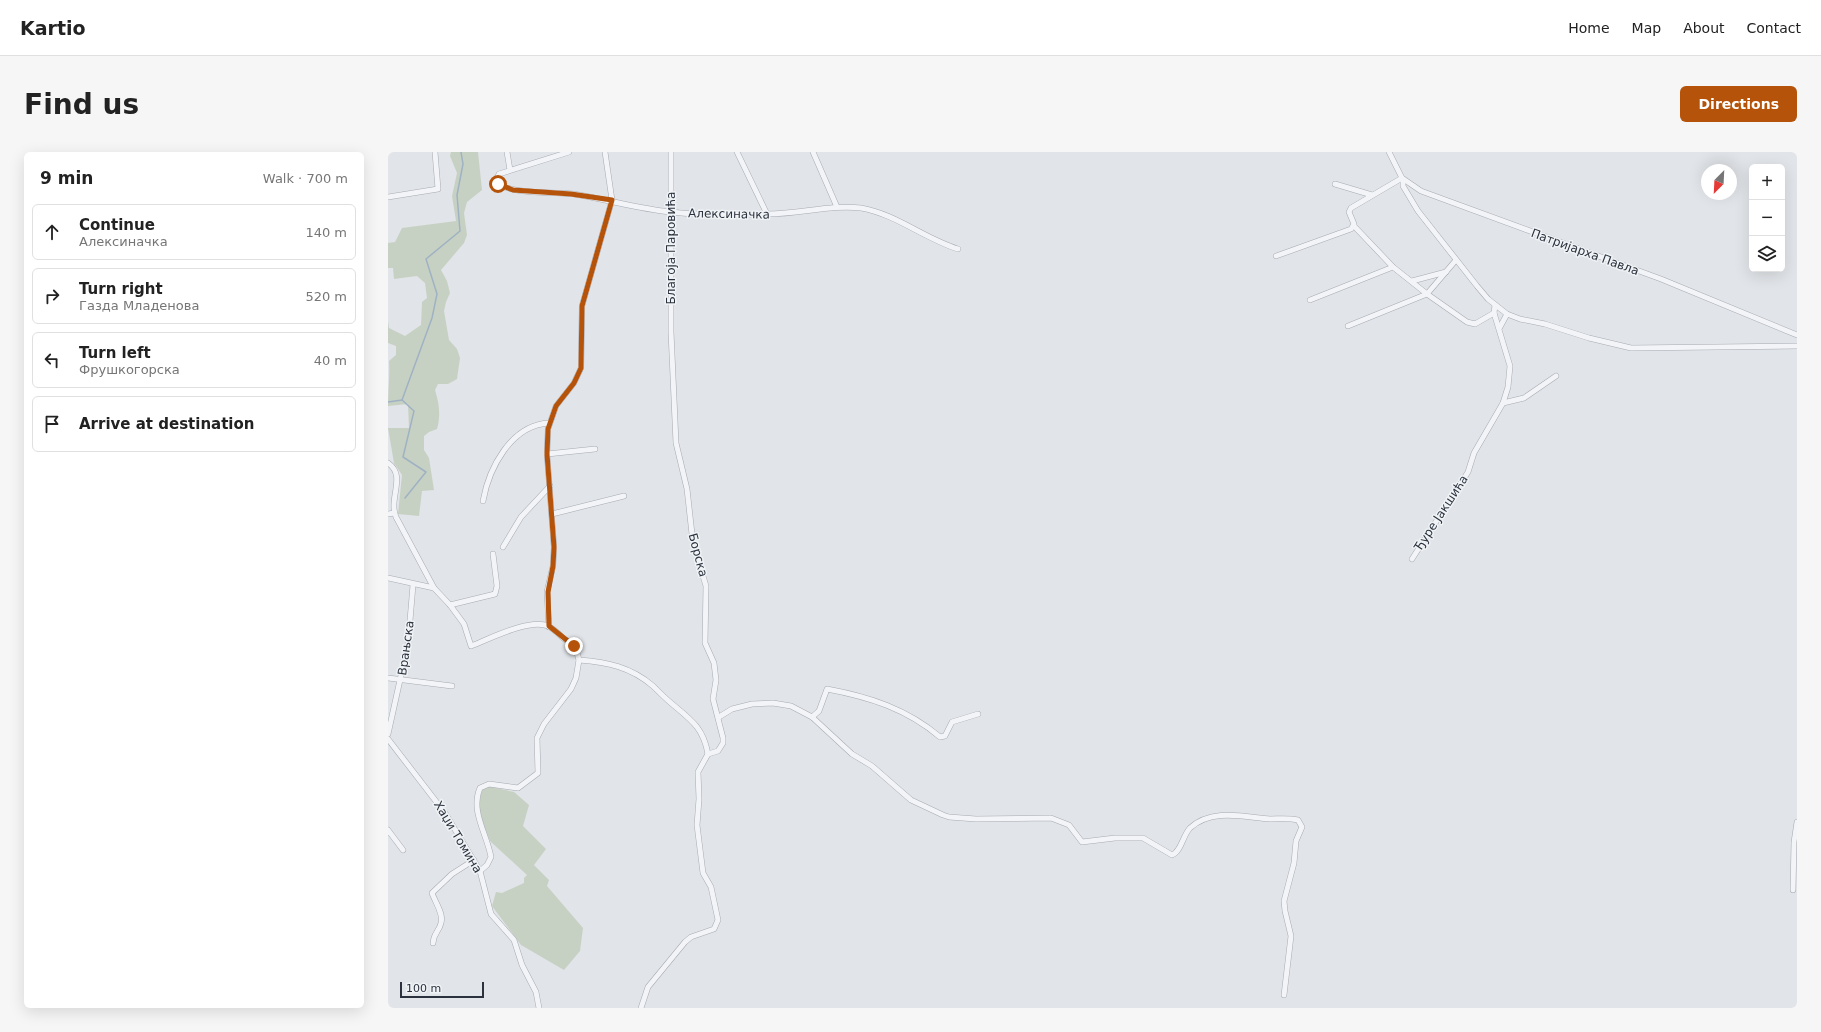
<!DOCTYPE html>
<html lang="en">
<head>
<meta charset="utf-8">
<style>
  body { margin:0; font-family:"DejaVu Sans",sans-serif; background:#f6f6f6; color:#222 }
  .controls { position:absolute; right:12px; top:12px; display:grid; overflow:hidden; border-radius:6px; box-shadow:0 4px 16px #0002 }
  .controls button { width:36px; height:36px; display:grid; place-items:center; padding:0; border:0; border-bottom:1px solid #e0e0e0; background:#fff; color:#222; font:20px sans-serif }
  .compass { position:absolute; left:1313px; top:12px; width:36px; height:36px; border-radius:50%; background:#fff; box-shadow:0 4px 16px #0002; rotate:204deg }
  .scale { position:absolute; left:12px; bottom:10px; width:84px; box-sizing:border-box; padding-left:4px; border:2px solid #2b323e; border-top:0; font-size:11px; line-height:14px; white-space:nowrap; color:#2b323e; -webkit-text-stroke:3px #f0f3f6; paint-order:stroke }
  .stop { position:absolute; width:12px; height:12px; margin:-9px; border:3px solid #b45309; border-radius:50%; background:#fff }
  .stop.end { background:#b45309; border-color:#fff; box-shadow:0 1px 4px #0008 }
  .list { margin:0; padding:0; list-style:none }
  h2 { display:flex; justify-content:space-between; align-items:center; height:52px; margin:0; padding:0 16px; font-size:17px }
  h2 small { font-size:13px; font-weight:400; color:#767676 }
  .list li { display:grid; grid-template-columns:26px 1fr auto; gap:12px; align-items:center; box-sizing:border-box; height:56px; margin:0 8px 8px; padding:0 8px; border:1px solid #e0e0e0; border-radius:6px }
  .list b { display:block; font-size:15px; white-space:nowrap }
  .list p { margin:0; font-size:13px; white-space:nowrap; color:#767676 }
  .list em { font-size:13px; font-style:normal; color:#767676 }
  .icon { flex:none; width:22px; height:22px; fill:none; stroke:currentColor; stroke-width:2; stroke-linecap:round; stroke-linejoin:round }
  .map { position:relative; flex:none; width:1409px; height:856px; overflow:hidden; border-radius:6px }
  header { display:flex; align-items:center; gap:24px; box-sizing:border-box; height:56px; padding:0 20px; background:#fff; border-bottom:1px solid #e0e0e0 }
  header strong { font-size:19px }
  nav { display:flex; gap:22px; margin-inline-start:auto; font-size:14px }
  .intro { display:flex; align-items:center; justify-content:space-between; box-sizing:border-box; height:96px; padding:0 24px }
  h1 { margin:0; font-size:28px }
  .button { padding:10px 18px; border-radius:6px; background:#b45309; color:#fff; font-size:14px; font-weight:700 }
  main { display:flex; gap:24px; padding:0 24px }
  aside { flex:1; background:#fff; border-radius:6px; box-shadow:0 4px 16px #0002 }
  .map>svg:first-child { display:block }
  .green { fill:#c7d1c3 }
  .lines { fill:none; stroke-linecap:round; stroke-linejoin:round }
  .stream { stroke:#9fb2c4; stroke-width:1.5 }
  .street-casing { stroke:#a7abb2; stroke-width:6 }
  .street { stroke:#f3f4f7; stroke-width:5 }
  .route { stroke:#b45309; stroke-width:5 }
  .labels { text-anchor:middle; stroke-width:3; stroke-linejoin:round; paint-order:stroke }
  .street-label { font-size:12px; fill:#2b323e; stroke:#f0f3f6 }
</style>
</head>
<body>
<header>
<strong>Kartio</strong>
<nav><a>Home</a><a>Map</a><a>About</a><a>Contact</a></nav>
</header>
<div class="intro"><h1>Find us</h1><a class="button">Directions</a></div>
<main>
<aside>
<h2>9 min<small>Walk · 700 m</small></h2>
<ul class="list">
<li><svg class="icon" aria-label="ahead" viewBox="0 0 24 24"><path d="M12 20V5M6 11l6-6 6 6"/></svg><div><b>Continue</b><p>Алексиначка</p></div><em>140 m</em></li>
<li><svg class="icon" aria-label="right" viewBox="0 0 24 24"><path d="M7 20v-9h11M14 6l5 5-5 5"/></svg><div><b>Turn right</b><p>Газда Младенова</p></div><em>520 m</em></li>
<li><svg class="icon" aria-label="left" viewBox="0 0 24 24"><path d="M17 20v-9H6M10 6l-5 5 5 5"/></svg><div><b>Turn left</b><p>Фрушкогорска</p></div><em>40 m</em></li>
<li><svg class="icon" aria-label="arrive" viewBox="0 0 24 24"><path d="M6 21V4h12l-3 4 3 4H6"/></svg><div><b>Arrive at destination</b></div></li>
</ul>
</aside>
<div class="map">
<svg width="1409" height="856" viewBox="0 0 1409 856">
  <rect width="100%" height="100%" fill="#e1e4e8"/>
  <!-- green -->
  <g class="green">
    <path d="M 63,0 L 90,0 L 94,38 L 79,50 L 76,61 L 79,83 L 76,91 L 53,118 L 59,129 L 62,141 L 58,150 L 56,159 L 61,188 L 69,197 L 72,206 L 69,227 L 60,232 L 50,232 L 47,238 C 51,251 53,263 49,277 L 41,280 L 36,284 L 36,298 L 41,306 L 46,338 L 34,339 L 31,364 L 10,362 L 14,323 L 6,311 L 0,276 L 21,276 L 20,252 L 0,254 C 0,238 2,224 1,209 L 8,203 L 8,194 L 0,191 L 0,169 L 1,176 L 17,184 L 33,173 L 34,150 L 39,146 L 37,131 L 29,124 L 6,127 L 5,116 L 0,116 L 0,91 L 7,90 L 14,76 L 68,69 L 64,44 L 69,21 L 62,4 Z"/>
    <polygon points="99,634 126,640 141,653 135,674 158,697 146,713 161,728 159,734 195,776 192,799 176,818 133,793 104,754 108,740 114,741 136,731 136,726 139,723 102,689 91,660 93,639"/>
  </g>
  <g class="lines">
    <!-- stream -->
    <g class="stream">
      <polyline points="0,250 14,248"/>
      <polyline points="17,346 38,320 15,305 26,259 14,248 44,166 49,142 38,107 72,79 69,43 75,12 73,0"/>
    </g>
    <defs>
      <g id="street">
        <polyline points="119,0 122,18"/>
        <path d="M 181,0 L 111,22 L 108,28 C 114,43 169,40 185,42 C 218,47 250,57 283,60 C 314,64 346,62 377,62 C 408,63 444,52 473,56 C 508,62 537,87 570,97"/>
        <polyline points="283,0 283,180 288,291 299,337 305,391 318,434 317,491 326,511 328,528 325,547 335,586 335,591 330,599 320,602"/>
        <polyline points="349,0 379,62"/>
        <polyline points="425,0 449,55"/>
        <polyline points="1001,0 1014,26 1033,39 1273,127 1409,183"/>
        <polyline points="1015,27 1015,34 1030,59 1089,134 1100,147 1119,162 1132,167 1157,172 1201,186 1243,196 1409,194"/>
        <polyline points="947,32 984,43"/>
        <polyline points="0,45 50,37 47,0"/>
        <polyline points="966,74 1005,115 1039,142 1079,170 1087,172 1106,161"/>
        <polyline points="888,104 963,77 966,72 961,60 963,56 1014,26"/>
        <polyline points="1024,129 1058,120"/>
        <polyline points="922,148 1005,115"/>
        <polyline points="960,174 1039,142 1068,108"/>
        <polyline points="1112,175 1119,162"/>
        <polyline points="1115,251 1136,246 1168,224"/>
        <polyline points="159,302 207,297"/>
        <path d="M 0,311 C 19,324 0,346 8,365 L 46,436 L 62,453 L 76,472 L 83,494 C 101,487 142,466 160,474 C 166,477 171,482 175,486 C 184,492 189,497 191,508 C 219,510 243,515 265,534 C 271,540 277,546 283,551 C 303,568 315,575 320,602"/>
        <path d="M 95,349 C 101,316 123,273 161,271"/>
        <polyline points="0,362 6,361"/>
        <polyline points="164,362 236,344"/>
        <polyline points="115,395 133,365 162,334"/>
        <polyline points="1024,407 1080,320 1086,301 1115,251 1120,235 1122,214 1106,161 1107,153"/>
        <polyline points="0,426 46,436"/>
        <polyline points="62,453 107,442 109,434 105,402"/>
        <polyline points="161,475 159,440 165,414 166,395 159,302 160,277 168,254 186,231 193,216 194,154 224,48 217,0"/>
        <polyline points="0,526 64,534"/>
        <path d="M 331,565 L 344,557 L 364,552 L 385,551 L 403,554 L 424,565 L 464,602 L 484,614 L 523,648 L 555,663 L 561,665 L 588,667 L 663,666 L 681,673 L 694,690 L 727,686 L 755,686 L 784,703 C 793,700 795,683 802,676 C 824,656 856,665 882,667 C 892,667 901,666 910,668 L 914,675 L 908,689 L 906,711 L 896,749 L 897,759 L 903,784 L 896,843"/>
        <path d="M 424,565 L 431,559 L 439,537 C 482,545 519,557 552,585 L 557,584 L 564,570 L 590,562"/>
        <polyline points="0,582 20,492 25,433"/>
        <polyline points="0,587 57,661 92,719 103,762 126,788 134,813 148,840 151,856"/>
        <polyline points="0,678 15,698"/>
        <path d="M 92,719 L 99,713 L 103,705 C 99,682 82,659 92,636 L 101,632 L 130,636 L 150,621 L 149,586 L 156,572 L 183,537 L 188,526 L 191,508"/>
        <polyline points="1405,738 1406,690 1409,670"/>
        <path d="M 45,791 C 46,780 51,780 53,771 C 56,762 47,750 44,741 L 64,722 L 86,708"/>
        <polyline points="253,856 260,835 297,790 303,785 326,777 330,768 323,735 315,721 309,673 311,647 310,620 320,602"/>
      </g>
    </defs>
    <!-- street casing -->
    <use href="#street" class="street-casing"/>
    <!-- street -->
    <use href="#street" class="street"/>
  </g>
  <g class="lines">
    <!-- route -->
    <polyline class="route" points="110,32 125,38 183,42 224,48 194,154 193,216 186,231 168,254 160,277 159,302 166,395 165,414 160,440 161,474 186,494"/>
  </g>
  <g class="labels">
    <!-- street labels -->
    <g class="street-label">
      <text transform="translate(341 62) rotate(1)" y="4">Алексиначка</text>
      <text transform="translate(283 96) rotate(-90)" y="4">Благоја Паровића</text>
      <text transform="translate(1197 100) rotate(20)" y="4">Патријарха Павла</text>
      <text transform="translate(1053 361) rotate(-57)" y="4">Ђуре Јакшића</text>
      <text transform="translate(310 403) rotate(75)" y="4">Борска</text>
      <text transform="translate(18 496) rotate(-82)" y="4">Врањска</text>
      <text transform="translate(70 685) rotate(59)" y="4">Хаџи Томина</text>
    </g>
  </g>
</svg>
<div class="controls">
<button>+</button>
<button>−</button>
<button><svg class="icon" aria-label="layers" viewBox="0 0 24 24"><path d="M12 4l9 5-9 5-9-5zM3 14l9 5 9-5"/></svg></button>
</div>
<svg class="compass" viewBox="-18 -18 36 36"><path d="M0-13l5 13h-10z" fill="#e53935"/><path d="M0 13l5-13h-10z" fill="#767676"/></svg>
<div class="scale">100 m</div>
<div class="stop" style="left:110px;top:32px"></div>
<div class="stop end" style="left:186px;top:494px"></div>
</div>
</main>
</body>
</html>
